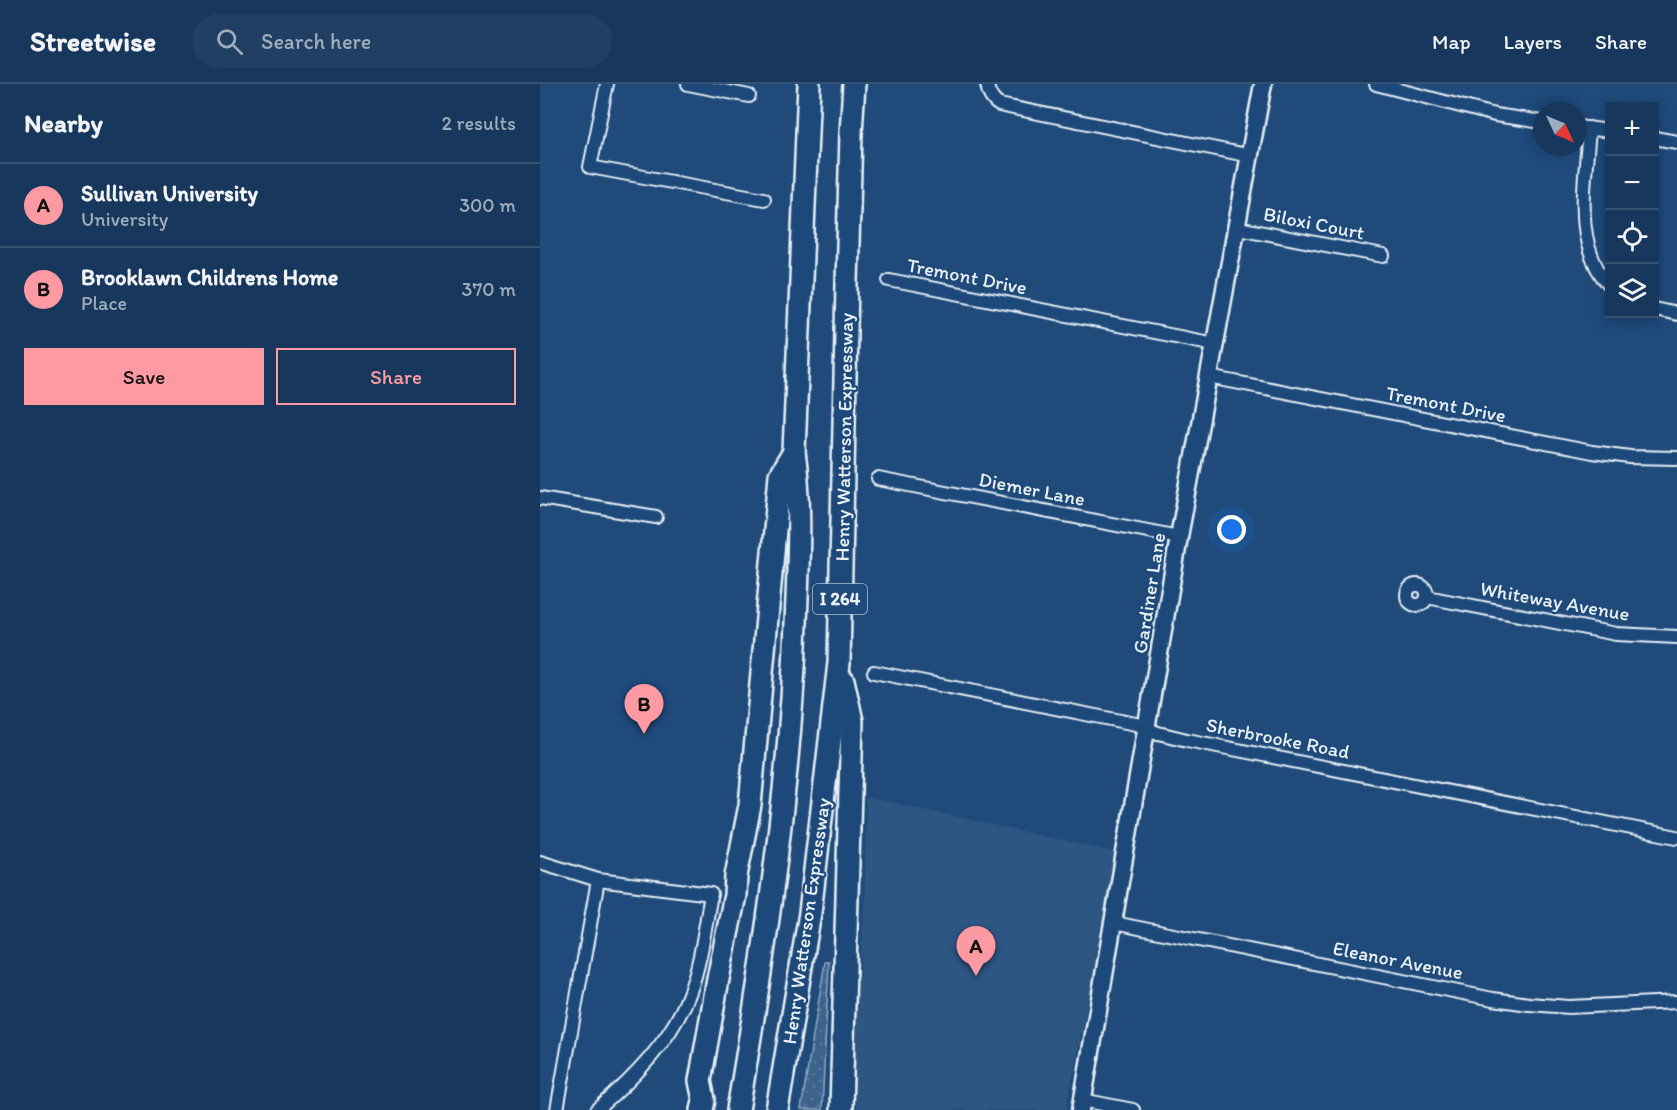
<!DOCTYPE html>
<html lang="en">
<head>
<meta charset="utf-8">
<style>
  body { margin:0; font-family:Itim,sans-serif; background:#203f62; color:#f1f3f6 }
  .controls { position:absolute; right:18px; top:18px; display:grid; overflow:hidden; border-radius:0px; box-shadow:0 3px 15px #0003 }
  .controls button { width:54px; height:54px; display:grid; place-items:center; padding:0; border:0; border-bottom:2px solid #365272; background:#17385c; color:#f1f3f6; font:30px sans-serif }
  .compass { position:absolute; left:993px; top:18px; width:54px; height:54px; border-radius:50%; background:#17385c; box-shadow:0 3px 15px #0003; rotate:134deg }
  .you { position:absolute; left:692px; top:446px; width:21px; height:21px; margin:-15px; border:4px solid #fff; border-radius:50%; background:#1a73e8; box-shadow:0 0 0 9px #1a73e833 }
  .badge { display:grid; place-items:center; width:39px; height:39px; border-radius:50%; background:#ff9aa2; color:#111; font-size:20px; font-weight:700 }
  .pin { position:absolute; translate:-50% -50px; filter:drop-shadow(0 2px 3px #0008) }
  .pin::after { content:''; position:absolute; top:32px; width:21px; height:18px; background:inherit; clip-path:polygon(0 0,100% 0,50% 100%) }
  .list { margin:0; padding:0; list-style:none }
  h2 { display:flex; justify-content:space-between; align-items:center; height:78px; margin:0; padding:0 24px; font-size:26px }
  h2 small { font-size:20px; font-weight:400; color:#9eacbb }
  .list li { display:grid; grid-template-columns:39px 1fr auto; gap:18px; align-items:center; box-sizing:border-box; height:84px; padding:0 24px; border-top:2px solid #365272 }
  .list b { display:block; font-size:22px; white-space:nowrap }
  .list p { margin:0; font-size:20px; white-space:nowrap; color:#9eacbb }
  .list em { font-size:20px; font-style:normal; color:#9eacbb }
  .actions { display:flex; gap:12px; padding:18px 24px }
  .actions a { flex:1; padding:14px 0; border:2px solid #ff9aa2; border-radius:0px; text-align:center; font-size:21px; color:#ff9aa2 }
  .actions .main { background:#ff9aa2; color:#111 }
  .icon { flex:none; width:33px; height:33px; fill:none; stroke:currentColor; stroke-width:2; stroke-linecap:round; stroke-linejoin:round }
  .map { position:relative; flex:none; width:1137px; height:1026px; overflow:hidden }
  header { display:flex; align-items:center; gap:36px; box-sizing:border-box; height:84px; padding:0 30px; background:#17385c; border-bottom:2px solid #365272 }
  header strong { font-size:28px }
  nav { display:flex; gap:33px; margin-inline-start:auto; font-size:21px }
  .search { width:420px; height:54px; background:#203f62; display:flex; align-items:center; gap:15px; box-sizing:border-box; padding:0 21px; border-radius:33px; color:#9eacbb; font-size:22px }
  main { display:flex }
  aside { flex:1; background:#17385c }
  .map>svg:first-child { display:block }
  .built { fill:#2e5683 }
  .grass { fill:url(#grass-dots); stroke:#92aac2; stroke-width:1.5 }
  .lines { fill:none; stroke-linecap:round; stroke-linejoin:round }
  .street-casing { stroke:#e8f1f8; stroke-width:16 }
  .secondary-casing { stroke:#e8f1f8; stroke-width:21 }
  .highway-casing { stroke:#e8f1f8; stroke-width:26 }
  .street { stroke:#1f4a7a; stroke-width:12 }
  .secondary { stroke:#1f4a7a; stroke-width:16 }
  .highway { stroke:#1f4a7a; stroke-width:21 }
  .labels { text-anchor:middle; stroke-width:4.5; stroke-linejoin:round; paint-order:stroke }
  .shield { fill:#1f4a7a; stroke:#acbfd2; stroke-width:1.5 }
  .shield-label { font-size:18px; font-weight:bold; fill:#e8f1f8 }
  .street-label { font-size:20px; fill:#e8f1f8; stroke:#1f4a7a }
</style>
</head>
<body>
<header>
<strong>Streetwise</strong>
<div class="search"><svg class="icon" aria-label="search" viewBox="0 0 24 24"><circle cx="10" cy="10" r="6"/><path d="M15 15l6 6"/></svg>Search here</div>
<nav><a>Map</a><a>Layers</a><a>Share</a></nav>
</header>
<main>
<aside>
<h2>Nearby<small>2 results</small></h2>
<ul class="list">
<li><span class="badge">A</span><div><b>Sullivan University</b><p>University</p></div><em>300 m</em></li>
<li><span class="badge">B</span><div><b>Brooklawn Childrens Home</b><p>Place</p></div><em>370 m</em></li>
</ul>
<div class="actions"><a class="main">Save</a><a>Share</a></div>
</aside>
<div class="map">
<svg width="1137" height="1026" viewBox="0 0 1137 1026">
  <defs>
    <pattern id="grass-dots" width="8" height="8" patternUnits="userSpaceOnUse" patternTransform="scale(1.5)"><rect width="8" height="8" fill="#3c628c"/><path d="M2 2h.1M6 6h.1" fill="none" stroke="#58799d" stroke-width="1.8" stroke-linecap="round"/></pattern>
  </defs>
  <rect width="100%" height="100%" fill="#1f4a7a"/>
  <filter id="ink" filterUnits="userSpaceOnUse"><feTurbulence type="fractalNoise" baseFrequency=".0167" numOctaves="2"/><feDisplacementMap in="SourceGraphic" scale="12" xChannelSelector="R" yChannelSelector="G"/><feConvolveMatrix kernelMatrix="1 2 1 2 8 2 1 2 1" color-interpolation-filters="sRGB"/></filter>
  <g filter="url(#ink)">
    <!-- built -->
    <polygon class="built" points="326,713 578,769 526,1026 316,1026 313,959 325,825"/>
    <!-- grass -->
    <polygon class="grass" points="289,877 282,1026 261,1026 285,878"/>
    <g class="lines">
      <defs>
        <g id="street">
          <polyline points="67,0 50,83 224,115"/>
          <polyline points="148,0 209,12"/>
          <path d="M 447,0 C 448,9 451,16 459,21 L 711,72"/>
          <polyline points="836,0 955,31 1002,38"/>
          <polyline points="1038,43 1070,47"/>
          <path d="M 1049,44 C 1046,96 1031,161 1070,202"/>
          <polyline points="1114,54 1137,58"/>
          <polyline points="698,144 843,172"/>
          <polyline points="349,196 675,260"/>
          <polyline points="1114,225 1137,230"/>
          <polyline points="669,293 1052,368 1090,373 1137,374"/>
          <polyline points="338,395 639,453"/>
          <polyline points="0,414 116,433"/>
          <circle cx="877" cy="511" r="10"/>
          <polyline points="887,513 1076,550 1137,553"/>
          <polyline points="334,588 596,640 618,649 647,656 1137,753"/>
          <path d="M 0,778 L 58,796 L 171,810 C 165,843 161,879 149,910 C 132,956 93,995 57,1026"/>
          <polyline points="574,839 953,915 989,920 1029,923 1137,918"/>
          <polyline points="542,1016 593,1026"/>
          <polyline points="17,1026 58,796"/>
        </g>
        <polyline id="secondary" points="541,1026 639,453 723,0"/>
        <g id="highway">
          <polyline points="162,1026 164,1016 160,997 178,895 195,811 196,792 210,721 240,391 254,368"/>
          <path d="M 198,1026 C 225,865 250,704 256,540 C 258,483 262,424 254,368 L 269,0"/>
          <polyline points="237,1026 270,829 299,579 307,199 311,49 314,0"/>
          <polyline points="301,1026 312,637 303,596"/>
        </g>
      </defs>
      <!-- street casing -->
      <use href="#street" class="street-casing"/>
      <!-- secondary casing -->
      <use href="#secondary" class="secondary-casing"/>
      <!-- highway casing -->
      <use href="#highway" class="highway-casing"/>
      <!-- street -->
      <use href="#street" class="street"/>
      <!-- secondary -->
      <use href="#secondary" class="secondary"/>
      <!-- highway -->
      <use href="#highway" class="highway"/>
    </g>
  </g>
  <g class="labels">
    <!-- shield labels -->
    <rect class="shield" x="273" y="500" width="54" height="30" rx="4.5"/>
    <g class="shield-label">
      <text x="300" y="521">I 264</text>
    </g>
    <!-- street labels -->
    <g class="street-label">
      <text transform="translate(774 139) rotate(11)" y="7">Biloxi Court</text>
      <text transform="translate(427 192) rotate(11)" y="7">Tremont Drive</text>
      <text transform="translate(906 320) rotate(11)" y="7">Tremont Drive</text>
      <text transform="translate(304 353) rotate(-89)" y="7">Henry Watterson Expressway</text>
      <text transform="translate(492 405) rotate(11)" y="7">Diemer Lane</text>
      <text transform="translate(609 509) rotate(-81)" y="7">Gardiner Lane</text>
      <text transform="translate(1015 517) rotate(10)" y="7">Whiteway Avenue</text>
      <text transform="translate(738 654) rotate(11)" y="7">Sherbrooke Road</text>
      <text transform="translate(266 837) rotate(-82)" y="7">Henry Watterson Expressway</text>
      <text transform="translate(858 876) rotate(11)" y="7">Eleanor Avenue</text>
    </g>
  </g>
</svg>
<div class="controls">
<button>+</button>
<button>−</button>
<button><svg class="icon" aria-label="locate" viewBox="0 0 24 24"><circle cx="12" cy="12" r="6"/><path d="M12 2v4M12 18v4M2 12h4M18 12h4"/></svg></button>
<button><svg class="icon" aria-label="layers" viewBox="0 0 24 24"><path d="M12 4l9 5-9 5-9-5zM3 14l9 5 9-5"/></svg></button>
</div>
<svg class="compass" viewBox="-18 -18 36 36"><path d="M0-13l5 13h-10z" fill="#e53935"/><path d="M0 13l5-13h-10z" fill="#9eacbb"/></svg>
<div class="you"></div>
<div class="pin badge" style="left:436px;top:892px">A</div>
<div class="pin badge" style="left:104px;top:650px">B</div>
</div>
</main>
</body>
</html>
